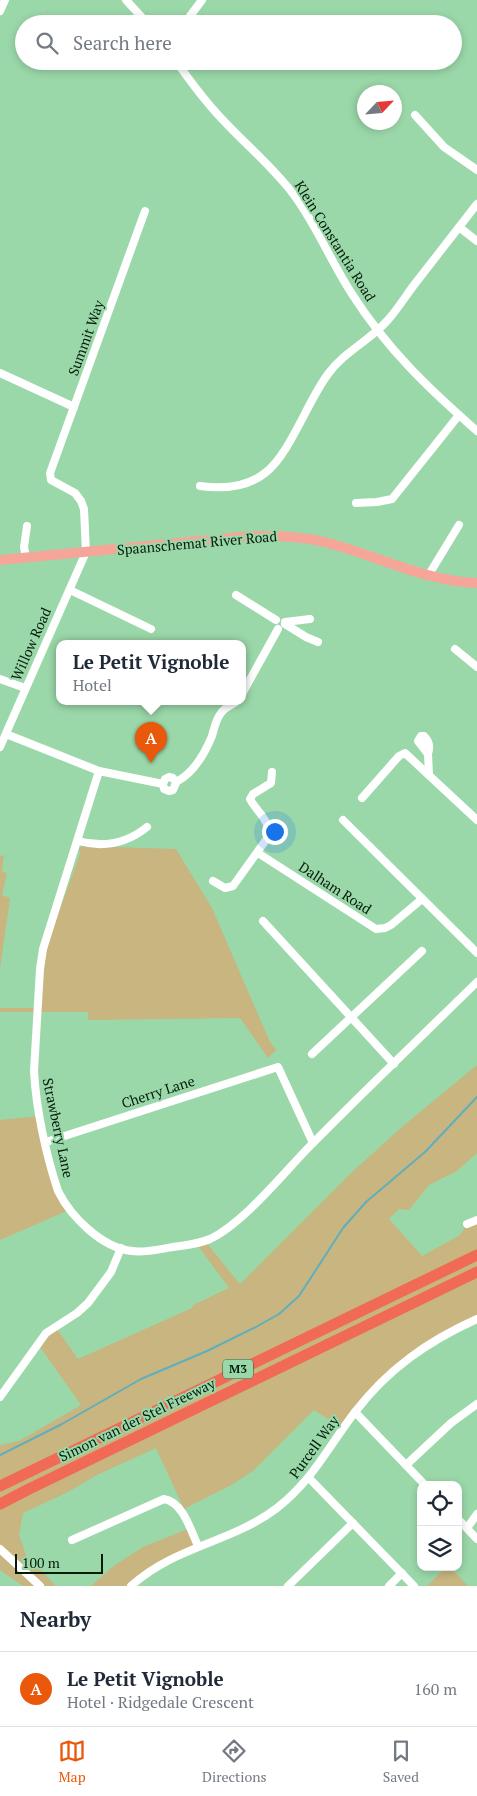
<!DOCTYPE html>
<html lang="en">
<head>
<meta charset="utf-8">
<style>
  body { margin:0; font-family:"PT Serif",serif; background:#f2f2f3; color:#1f2937 }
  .controls { position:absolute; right:15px; bottom:15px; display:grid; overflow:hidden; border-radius:10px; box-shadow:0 2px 8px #0003 }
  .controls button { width:45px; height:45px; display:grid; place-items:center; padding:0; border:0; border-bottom:1px solid #e0e1e3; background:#fff; color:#1f2937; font:25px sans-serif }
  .compass { position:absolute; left:357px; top:85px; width:45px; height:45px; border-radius:50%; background:#fff; box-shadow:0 2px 8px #0003; rotate:64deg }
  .scale { position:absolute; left:15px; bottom:12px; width:88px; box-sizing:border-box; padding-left:5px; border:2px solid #041c0b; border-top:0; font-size:14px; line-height:18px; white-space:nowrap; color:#041c0b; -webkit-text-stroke:4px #9bd8a9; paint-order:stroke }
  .you { position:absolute; left:274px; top:831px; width:18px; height:18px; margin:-12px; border:4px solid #fff; border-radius:50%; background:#1a73e8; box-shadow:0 0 0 8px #1a73e833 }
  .badge { display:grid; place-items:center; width:32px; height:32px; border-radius:50%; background:#ea580c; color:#fff; font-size:16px; font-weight:700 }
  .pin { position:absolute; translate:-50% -41px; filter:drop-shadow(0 1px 2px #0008) }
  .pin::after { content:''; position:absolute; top:26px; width:18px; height:15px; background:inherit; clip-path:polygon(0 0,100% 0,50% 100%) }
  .popup { position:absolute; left:56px; top:640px; width:190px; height:65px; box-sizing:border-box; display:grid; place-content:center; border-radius:10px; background:#fff; filter:drop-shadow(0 1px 4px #0005); font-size:16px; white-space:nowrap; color:#747a83 }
  .popup b { font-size:19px; color:#1f2937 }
  .popup::after { content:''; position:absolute; left:50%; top:100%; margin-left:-10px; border:10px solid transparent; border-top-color:#fff }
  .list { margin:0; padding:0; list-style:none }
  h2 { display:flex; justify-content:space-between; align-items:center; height:65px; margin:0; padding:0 20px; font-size:21px }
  h2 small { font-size:16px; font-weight:400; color:#747a83 }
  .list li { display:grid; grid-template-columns:32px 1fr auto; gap:15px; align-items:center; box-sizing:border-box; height:75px; padding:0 20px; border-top:1px solid #e0e1e3 }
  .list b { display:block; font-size:19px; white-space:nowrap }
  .list p { margin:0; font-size:16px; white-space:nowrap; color:#747a83 }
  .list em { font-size:16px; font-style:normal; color:#747a83 }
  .icon { flex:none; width:28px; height:28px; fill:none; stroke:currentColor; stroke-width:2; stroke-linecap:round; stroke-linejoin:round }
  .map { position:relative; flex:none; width:477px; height:1586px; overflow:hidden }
  .search { position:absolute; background:#fff; box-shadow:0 2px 8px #0003; left:15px; right:15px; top:15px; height:55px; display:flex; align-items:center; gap:12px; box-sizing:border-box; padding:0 18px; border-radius:28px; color:#747a83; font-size:19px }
  .sheet { height:140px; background:#fff }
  nav { display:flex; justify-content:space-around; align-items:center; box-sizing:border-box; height:70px; border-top:1px solid #e0e1e3; background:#fff; font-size:14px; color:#747a83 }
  nav a { display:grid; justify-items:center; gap:2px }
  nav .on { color:#ea580c }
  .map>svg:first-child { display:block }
  .green { fill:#c8b57f }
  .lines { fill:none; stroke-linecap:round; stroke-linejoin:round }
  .stream { stroke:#5eafbe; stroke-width:2 }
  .minor { stroke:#fff; stroke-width:8 }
  .major { stroke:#f6a699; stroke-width:10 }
  .highway { stroke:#f06a55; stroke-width:11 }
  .labels { text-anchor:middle; stroke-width:4; stroke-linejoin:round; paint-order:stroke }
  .shield { fill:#9bd8a9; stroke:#31543a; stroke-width:1 }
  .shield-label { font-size:12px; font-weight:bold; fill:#041c0b }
  .street-label { font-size:14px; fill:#041c0b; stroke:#9bd8a9 }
</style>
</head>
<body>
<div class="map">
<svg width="477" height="1586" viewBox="0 0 477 1586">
  <rect width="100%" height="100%" fill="#9bd8a9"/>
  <!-- green -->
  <g class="green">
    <polygon points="83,846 176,849 212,908 270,1042 276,1050 268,1058 240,1018 88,1020 88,1012 40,1012 45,958 48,942 80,854 79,848"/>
    <polygon points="4,855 2,872 7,873 2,895 10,898 0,969 0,856"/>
    <rect x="0" y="1008" width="37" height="4"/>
    <polygon points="477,1065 477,1153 457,1171 429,1185 409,1210 399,1209 389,1219 422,1256 460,1235 467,1224 477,1220 477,1319 406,1360 343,1429 314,1410 253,1471 233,1484 184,1509 156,1448 97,1475 66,1493 23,1513 19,1535 26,1555 56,1586 23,1586 0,1570 0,1445 19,1441 81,1405 38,1344 55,1326 78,1359 192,1308 193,1305 229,1288 196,1243 205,1241 240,1284 351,1173 403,1126"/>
    <polygon points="40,1116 54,1177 69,1210 0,1240 0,1120"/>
    <polygon points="190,1528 198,1546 131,1586 91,1586 115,1565 143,1547"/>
    <polygon points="446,1567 450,1567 468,1586 427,1586"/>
  </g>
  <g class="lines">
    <!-- stream -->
    <polyline class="stream" points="0,1455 62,1424 141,1379 207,1351 256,1327 279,1314 299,1296 343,1228 366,1202 425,1152 477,1097"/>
    <!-- minor -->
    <g class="minor">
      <polyline points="126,0 148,24"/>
      <polyline points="0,11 5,0"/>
      <polyline points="184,24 202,0"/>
      <path d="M 176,61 C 190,81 204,100 221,118 C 245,144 273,167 294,195 C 317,226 331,262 352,294 C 387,349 428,388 477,431"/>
      <polyline points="415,115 444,147 477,170"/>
      <polyline points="459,227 477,241"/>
      <polyline points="0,373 74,407"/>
      <path d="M 200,486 C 222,489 246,488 265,473 C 290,454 307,402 328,374 C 344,352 369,341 387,321 C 397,310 405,297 414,285 C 435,258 456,231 477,204"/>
      <polyline points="356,503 377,502 392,499 459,415"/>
      <polyline points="26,558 24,547 27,526"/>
      <polyline points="428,576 459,525"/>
      <polyline points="70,590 151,629"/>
      <polyline points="236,595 276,620"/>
      <polyline points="285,622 310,619"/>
      <polyline points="285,624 306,637 318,642"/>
      <polyline points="455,649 477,667"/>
      <polyline points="0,679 25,688"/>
      <polyline points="242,694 278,629"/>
      <polyline points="6,734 99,771 163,784 164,789 169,791 173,790 176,783 173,778 169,777 165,779 163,784"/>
      <polyline points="0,747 86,552 84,509 81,501 75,493 51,480 50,473 145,211"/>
      <path d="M 428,754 C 430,747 430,742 424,736 L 421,736 L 418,741 L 428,754 L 429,775"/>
      <path d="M 99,771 L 43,949 L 40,969 L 34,1071 C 36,1109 46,1155 58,1191 C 71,1217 102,1248 132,1251 C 145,1253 160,1249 173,1247 C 186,1245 199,1244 210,1239 C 245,1222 284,1172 312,1144 C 366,1089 422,1036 477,982"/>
      <path d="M 176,782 C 194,773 205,753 212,736 C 214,729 216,719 221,713 C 224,708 231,705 236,702"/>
      <polyline points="362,798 399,756 405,753 477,820"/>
      <polyline points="343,820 477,953"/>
      <path d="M 78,841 C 104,848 126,844 147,827"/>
      <polyline points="258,853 376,929 385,928 391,925 422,899"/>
      <path d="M 213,881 L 225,888 L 233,886 L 268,837 C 272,822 256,811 250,799 L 253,794 L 271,783 L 272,772"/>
      <polyline points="263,921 394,1064"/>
      <polyline points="312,1054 422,951"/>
      <polyline points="46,1142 278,1067 313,1143"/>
      <polyline points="467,1224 477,1220"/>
      <polyline points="0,1397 46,1333 77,1313 88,1303 111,1272 121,1248"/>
      <polyline points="355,1412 425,1485"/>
      <polyline points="406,1465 451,1423 477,1404"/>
      <polyline points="309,1478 414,1586"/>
      <polyline points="458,1519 477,1539"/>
      <polyline points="467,1528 477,1514"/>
      <path d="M 72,1540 L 164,1499 C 183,1502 191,1531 198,1546"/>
      <polyline points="0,1549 40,1586"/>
      <path d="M 131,1586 C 175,1546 231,1543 277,1508 C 313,1480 328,1447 355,1412 C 388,1369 428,1341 477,1319"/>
      <polyline points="288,1586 353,1523"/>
      <polyline points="389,1586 402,1573"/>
    </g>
    <!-- major -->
    <path class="major" d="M 0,560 L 251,536 C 277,536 303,536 328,543 C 378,556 424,581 477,583"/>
    <!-- highway -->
    <g class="highway">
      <polyline points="0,1486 477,1255"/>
      <polyline points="0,1504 29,1489 477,1272"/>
    </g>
  </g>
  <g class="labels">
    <!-- shield labels -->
    <rect class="shield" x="223" y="1359.5" width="30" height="19" rx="4"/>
    <g class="shield-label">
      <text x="238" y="1373">M3</text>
    </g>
    <!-- street labels -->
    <g class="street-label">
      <text transform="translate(335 241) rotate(58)" y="5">Klein Constantia Road</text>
      <text transform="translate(86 338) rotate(-70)" y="5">Summit Way</text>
      <text transform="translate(197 543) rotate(-5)" y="5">Spaanschemat River Road</text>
      <text transform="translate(31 644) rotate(-66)" y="5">Willow Road</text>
      <text transform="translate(335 888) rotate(33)" y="5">Dalham Road</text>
      <text transform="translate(158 1092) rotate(-18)" y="5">Cherry Lane</text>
      <text transform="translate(58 1128) rotate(78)" y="5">Strawberry Lane</text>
      <text transform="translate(137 1420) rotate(-26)" y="5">Simon van der Stel Freeway</text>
      <text transform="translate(314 1447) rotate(-54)" y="5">Purcell Way</text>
    </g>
  </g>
</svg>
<div class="controls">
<button><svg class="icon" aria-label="locate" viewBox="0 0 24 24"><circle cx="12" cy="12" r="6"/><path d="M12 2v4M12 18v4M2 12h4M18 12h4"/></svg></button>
<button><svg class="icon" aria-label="layers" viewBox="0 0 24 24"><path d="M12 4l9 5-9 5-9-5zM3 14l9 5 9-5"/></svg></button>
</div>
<svg class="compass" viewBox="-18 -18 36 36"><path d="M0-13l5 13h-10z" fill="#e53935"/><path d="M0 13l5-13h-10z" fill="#747a83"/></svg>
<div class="scale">100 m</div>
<div class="you"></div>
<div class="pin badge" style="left:151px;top:763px">A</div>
<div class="popup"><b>Le Petit Vignoble</b>Hotel</div>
<div class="search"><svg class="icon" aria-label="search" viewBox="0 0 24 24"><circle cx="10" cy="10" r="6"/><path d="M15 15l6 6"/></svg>Search here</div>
</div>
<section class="sheet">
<h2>Nearby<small></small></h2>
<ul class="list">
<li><span class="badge">A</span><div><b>Le Petit Vignoble</b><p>Hotel · Ridgedale Crescent</p></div><em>160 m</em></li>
</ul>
</section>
<nav>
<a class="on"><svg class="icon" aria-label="map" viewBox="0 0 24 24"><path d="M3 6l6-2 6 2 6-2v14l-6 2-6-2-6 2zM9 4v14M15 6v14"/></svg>Map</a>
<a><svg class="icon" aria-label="directions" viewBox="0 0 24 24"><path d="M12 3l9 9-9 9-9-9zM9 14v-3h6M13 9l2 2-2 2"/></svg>Directions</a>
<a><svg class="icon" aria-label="saved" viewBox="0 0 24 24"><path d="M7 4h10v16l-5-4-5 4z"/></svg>Saved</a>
</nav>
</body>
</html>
